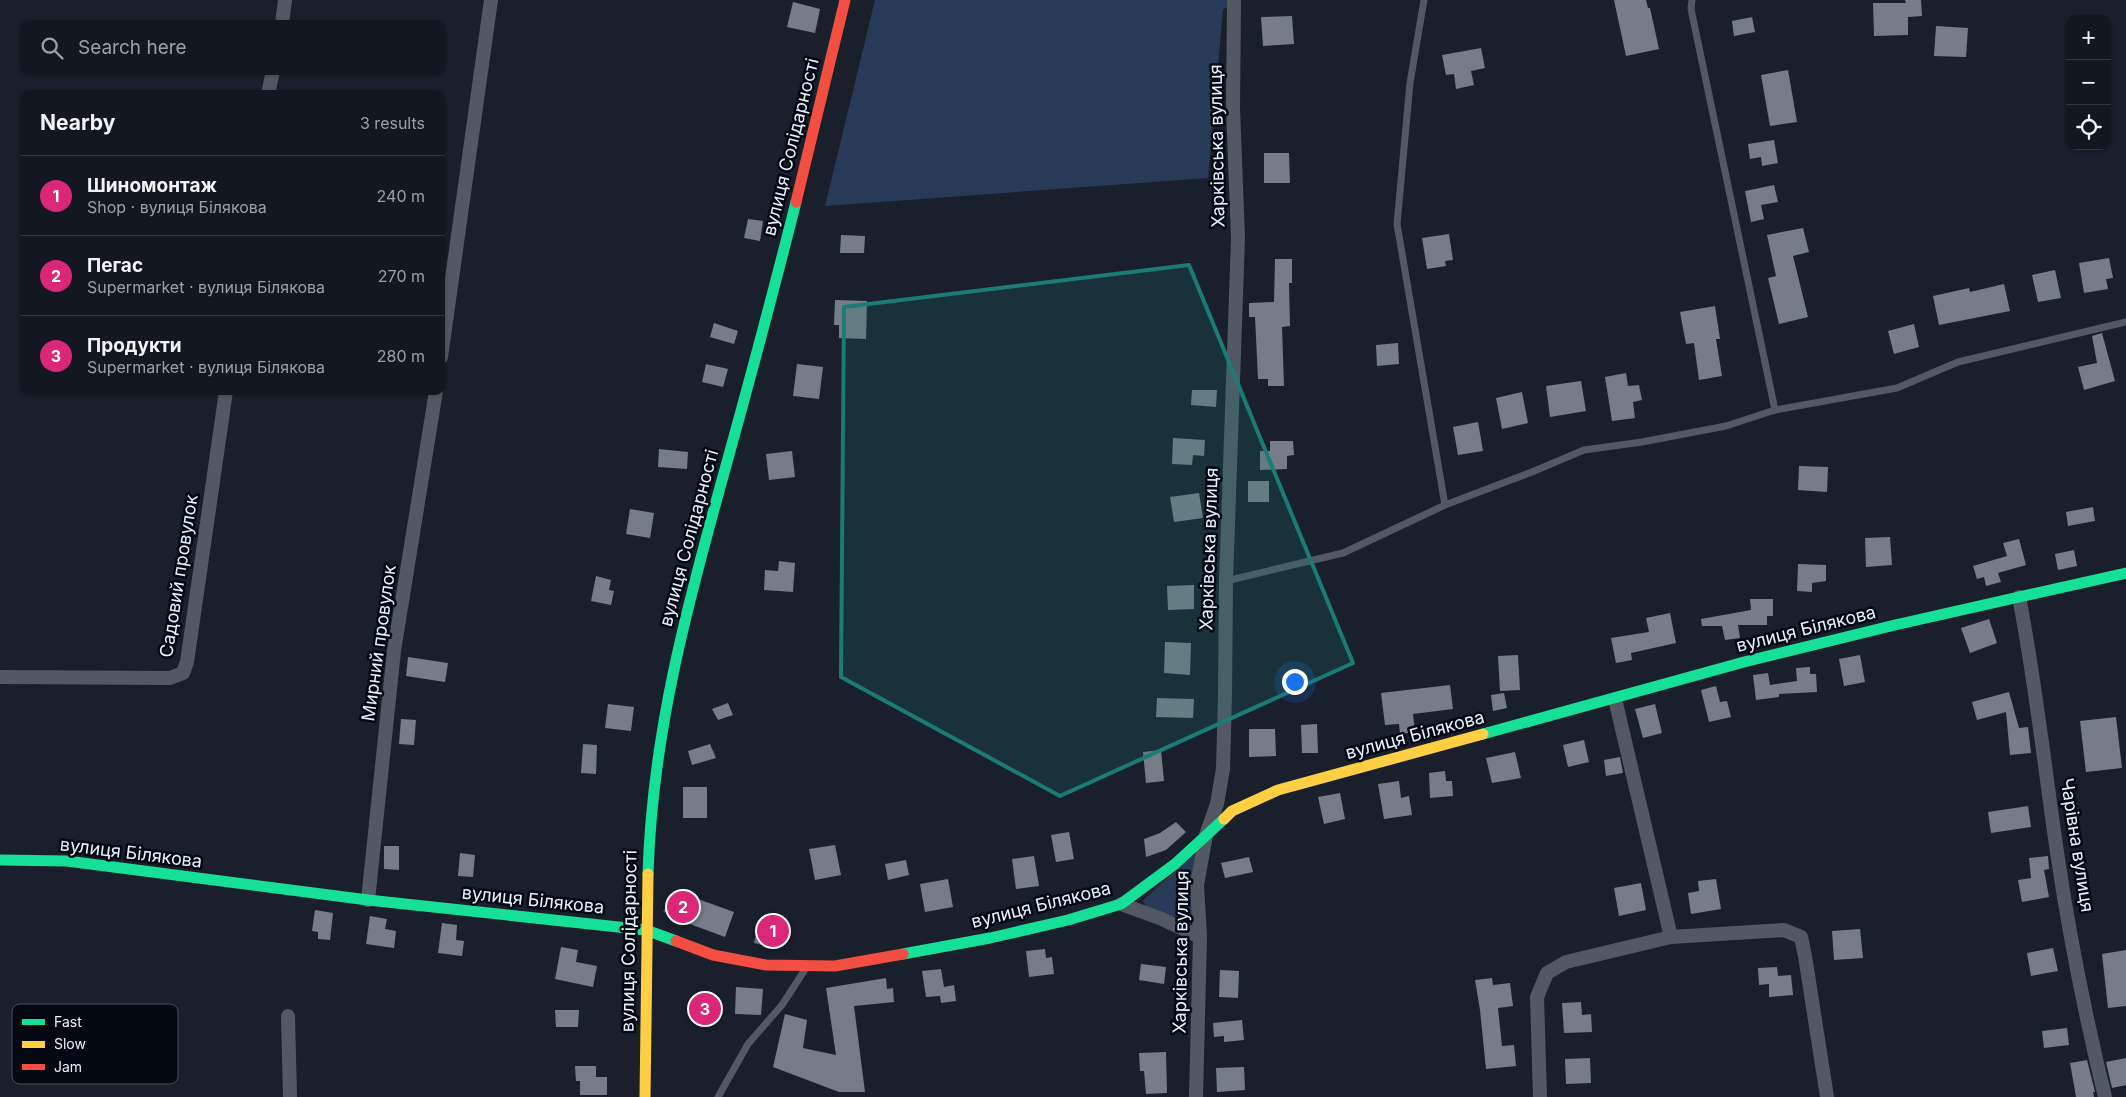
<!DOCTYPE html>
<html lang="en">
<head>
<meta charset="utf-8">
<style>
  body { margin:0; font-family:Inter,sans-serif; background:#1c2129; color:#f1f3f6 }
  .controls { position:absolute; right:15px; top:15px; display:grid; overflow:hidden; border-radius:10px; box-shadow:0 1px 4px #0004 }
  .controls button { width:45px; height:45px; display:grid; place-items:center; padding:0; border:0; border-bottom:1px solid #32373e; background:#131820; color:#f1f3f6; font:25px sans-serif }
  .you { position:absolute; left:1294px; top:681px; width:18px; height:18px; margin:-12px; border:4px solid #fff; border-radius:50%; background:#1a73e8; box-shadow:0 0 0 8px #1a73e833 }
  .badge { display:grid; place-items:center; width:32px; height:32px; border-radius:50%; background:#db2777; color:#fff; font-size:16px; font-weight:700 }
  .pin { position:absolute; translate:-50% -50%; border:2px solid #fff; box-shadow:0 1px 5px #0006 }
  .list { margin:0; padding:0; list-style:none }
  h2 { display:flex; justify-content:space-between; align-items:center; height:65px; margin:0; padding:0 20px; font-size:21px }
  h2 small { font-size:16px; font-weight:400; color:#9da0a5 }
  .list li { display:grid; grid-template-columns:32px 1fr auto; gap:15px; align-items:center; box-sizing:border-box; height:80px; padding:0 20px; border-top:1px solid #32373e }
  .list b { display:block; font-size:19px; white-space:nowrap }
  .list p { margin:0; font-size:16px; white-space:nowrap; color:#9da0a5 }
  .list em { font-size:16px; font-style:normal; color:#9da0a5 }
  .icon { flex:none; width:28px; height:28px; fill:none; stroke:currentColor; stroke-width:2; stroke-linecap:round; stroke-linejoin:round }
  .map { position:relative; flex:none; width:2126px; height:1097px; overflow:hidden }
  .search { position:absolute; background:#131820; box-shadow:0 1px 4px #0004; left:20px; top:20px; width:425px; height:55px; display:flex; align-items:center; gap:12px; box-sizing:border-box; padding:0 18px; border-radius:10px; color:#9da0a5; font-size:19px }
  .panel { position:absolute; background:#131820; box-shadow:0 1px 4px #0004; left:20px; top:90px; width:425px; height:305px; border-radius:10px }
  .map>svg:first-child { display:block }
  .green { fill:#273a57 }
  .building { fill:#767d87 }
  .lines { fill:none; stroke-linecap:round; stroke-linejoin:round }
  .path { stroke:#575c65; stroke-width:3; stroke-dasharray:2.5 4; stroke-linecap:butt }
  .lane { stroke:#535962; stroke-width:7 }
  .street { stroke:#535962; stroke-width:14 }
  .fast { stroke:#16e098; stroke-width:11 }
  .slow { stroke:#ffcf43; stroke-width:11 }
  .jam { stroke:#f24e42; stroke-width:11 }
  .marked { fill:#1a7c75; fill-opacity:0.2; stroke:#1a7c75; stroke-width:4; stroke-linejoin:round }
  .labels { text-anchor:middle; stroke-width:5; stroke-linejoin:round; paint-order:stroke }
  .street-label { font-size:18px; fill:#e7f1ff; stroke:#040911 }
  .key { fill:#040911; stroke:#484f58; stroke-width:1 }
  .key-label { font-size:14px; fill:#e7f1ff }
</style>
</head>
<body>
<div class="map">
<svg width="2126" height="1097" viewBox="0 0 2126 1097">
  <rect width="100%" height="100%" fill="#19202b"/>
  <!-- green -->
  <g class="green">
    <polygon points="875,0 1229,0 1229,5 1223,10 1208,178 825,206"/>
    <path d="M 1197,852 L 1193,918 C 1178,916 1148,917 1143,900 Z"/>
  </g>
  <!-- building -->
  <g class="building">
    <polygon points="1614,0 1646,0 1648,8 1650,8 1659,49 1626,56"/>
    <polygon points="1905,0 1921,0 1922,16 1908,17 1908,35 1874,36 1873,3 1906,3"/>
    <polygon points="793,2 820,9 815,33 787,27"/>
    <polygon points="1292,16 1294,44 1263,46 1261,17"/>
    <polygon points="1752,17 1755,32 1734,36 1732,21"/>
    <polygon points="1936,26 1968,28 1966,57 1934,56"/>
    <polygon points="1481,48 1485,68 1471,71 1474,85 1456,89 1454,74 1446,75 1442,55"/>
    <polygon points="1788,70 1797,122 1770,126 1761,75"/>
    <polygon points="1774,140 1778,163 1762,166 1761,157 1750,159 1748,144"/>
    <polygon points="1264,153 1289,153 1290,183 1264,183"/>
    <polygon points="1774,185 1778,202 1761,205 1764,219 1751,222 1745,191"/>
    <polygon points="748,219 763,221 760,241 744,238"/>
    <polygon points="1803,228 1809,252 1793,256 1808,317 1779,324 1768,278 1776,276 1767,235"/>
    <polygon points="1449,234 1453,260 1445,261 1446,266 1427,269 1422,238"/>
    <polygon points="841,235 865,236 864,253 840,253"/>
    <polygon points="2109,258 2113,278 2106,279 2108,289 2084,293 2079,263"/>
    <polygon points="1275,259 1292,259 1292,283 1289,283 1290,326 1282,327 1284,386 1268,386 1268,379 1258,379 1255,317 1249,317 1249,303 1274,302"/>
    <polygon points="2055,270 2061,298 2038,302 2032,275"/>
    <polygon points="2004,284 2010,311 1939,325 1933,296 1969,288 1970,292"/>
    <polygon points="835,300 867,301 866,339 839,338 839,325 834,325"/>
    <polygon points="1715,306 1720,339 1716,339 1722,376 1699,380 1694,343 1686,344 1680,312"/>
    <polygon points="714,323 738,331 734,344 710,337"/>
    <polygon points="1914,324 1919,347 1894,354 1888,331"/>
    <polygon points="2102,333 2115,381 2084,390 2078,367 2097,363 2092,336"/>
    <polygon points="1398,343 1399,364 1377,366 1376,345"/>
    <polygon points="706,364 728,369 723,387 702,382"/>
    <polygon points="797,364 823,367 819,399 793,396"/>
    <polygon points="1626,373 1628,386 1639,385 1642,400 1633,402 1635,418 1612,421 1605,377"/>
    <polygon points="1581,381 1586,411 1550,417 1546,386"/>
    <polygon points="1192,390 1217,390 1216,407 1191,405"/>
    <polygon points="1522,392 1528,423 1502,429 1496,398"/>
    <polygon points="1478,422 1483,451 1458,455 1453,427"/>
    <polygon points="1173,438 1205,440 1204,456 1193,455 1192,465 1172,464"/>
    <polygon points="1270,441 1293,441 1294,455 1287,456 1287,469 1260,470 1260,451 1270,451"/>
    <polygon points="659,449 688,452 687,469 658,467"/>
    <polygon points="792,451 795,477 769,480 766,454"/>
    <polygon points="1799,466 1828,467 1827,492 1798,490"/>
    <rect x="1248" y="481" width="21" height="21"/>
    <polygon points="1199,493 1203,518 1174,522 1170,497"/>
    <polygon points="2093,507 2095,521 2068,526 2066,512"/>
    <polygon points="630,509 654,513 650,538 626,534"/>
    <polygon points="1890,537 1892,565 1866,567 1865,538"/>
    <polygon points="2019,539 2026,565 1998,573 2001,582 1986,586 1984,577 1977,579 1973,566 2007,556 2003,543"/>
    <polygon points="2074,550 2077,566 2058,570 2055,554"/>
    <polygon points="779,561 795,563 793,592 764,590 765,570 778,571"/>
    <polygon points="1798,564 1826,565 1826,581 1812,583 1812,592 1797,591"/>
    <polygon points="596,576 611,580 609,590 614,591 611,605 591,601"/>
    <polygon points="1194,585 1194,609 1168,610 1167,586"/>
    <polygon points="1750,599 1773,599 1773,616 1767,616 1767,625 1738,625 1740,638 1725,640 1722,626 1702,626 1701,619 1751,610"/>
    <polygon points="1670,613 1676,643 1631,653 1632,660 1616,663 1611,638 1649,632 1646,618"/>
    <polygon points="1989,619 1997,643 1970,653 1961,628"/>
    <polygon points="1165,642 1191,643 1190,675 1164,673"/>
    <polygon points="1518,655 1520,690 1500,691 1498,656"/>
    <polygon points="1860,655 1865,682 1844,686 1839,659"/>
    <polygon points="408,657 448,663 445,682 406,676"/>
    <polygon points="1810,667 1810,674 1816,674 1817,692 1779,694 1779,697 1756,700 1753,675 1768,673 1770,685 1797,681 1796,668"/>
    <polygon points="1450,685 1453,709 1413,714 1415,732 1400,734 1399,724 1385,725 1381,693"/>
    <polygon points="1716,686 1720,702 1727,701 1731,717 1709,722 1701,690"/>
    <polygon points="2009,692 2019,728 2028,727 2031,753 2010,755 2006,712 1977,720 1972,702"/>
    <polygon points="1504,693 1507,708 1493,711 1491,695"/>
    <polygon points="1157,698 1194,699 1193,718 1156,717"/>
    <polygon points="728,703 733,715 718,720 712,709"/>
    <polygon points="608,704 634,707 631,731 605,728"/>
    <polygon points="1655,704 1662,733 1643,738 1635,709"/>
    <polygon points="2116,717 2122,768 2086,772 2080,721"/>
    <polygon points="401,719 416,720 414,745 399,744"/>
    <polygon points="1317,724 1318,753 1302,753 1301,725"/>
    <polygon points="1249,729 1275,729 1276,756 1249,757"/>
    <polygon points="1584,740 1589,762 1568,767 1563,745"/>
    <polygon points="583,744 597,745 596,774 581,773"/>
    <polygon points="710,744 716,758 692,765 688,751"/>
    <polygon points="1161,750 1164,781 1146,783 1143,752"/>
    <polygon points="1515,752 1521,778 1492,783 1486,758"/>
    <polygon points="1620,757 1623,773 1606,776 1604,760"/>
    <polygon points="1445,771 1446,781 1452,781 1453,796 1430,798 1429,773"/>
    <polygon points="1399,781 1401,798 1409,796 1412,815 1384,819 1378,784"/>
    <rect x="683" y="787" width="24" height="31"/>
    <polygon points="1340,793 1345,819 1324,824 1318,797"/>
    <polygon points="2028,806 2031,827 1991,833 1988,812"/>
    <polygon points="1176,822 1186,832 1166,850 1146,857 1144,839 1160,833"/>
    <polygon points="1069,832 1074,859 1056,862 1051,835"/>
    <polygon points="835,845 841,875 815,880 809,849"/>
    <polygon points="384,846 399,846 399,870 384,869"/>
    <polygon points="460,853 475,855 473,877 458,876"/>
    <polygon points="1034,856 1039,886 1016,889 1012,859"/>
    <polygon points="2048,856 2049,869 2044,870 2049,897 2022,902 2018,880 2031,878 2029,858"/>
    <polygon points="1249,857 1253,872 1225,878 1221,863"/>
    <polygon points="906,860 909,875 888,880 885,864"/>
    <polygon points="948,879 953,907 925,912 920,884"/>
    <polygon points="1716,879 1721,909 1691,914 1688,893 1699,891 1698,881"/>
    <polygon points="1641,883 1646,910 1619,916 1614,888"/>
    <polygon points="674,891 696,906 698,899 734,912 725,937 690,924 690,922 665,905"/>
    <polygon points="315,910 333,913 330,940 318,939 318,932 312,931"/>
    <polygon points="370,916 387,919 385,929 396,931 394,948 366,944"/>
    <polygon points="760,918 780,923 774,948 754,943"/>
    <polygon points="442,923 457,925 456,940 464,941 462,956 438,953"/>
    <polygon points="1860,929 1863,958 1834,960 1832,931"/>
    <polygon points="561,947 578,950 576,962 597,966 593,987 555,979"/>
    <polygon points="2053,948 2058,971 2031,976 2027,953"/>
    <polygon points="1045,949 1046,958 1052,957 1054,974 1029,977 1026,951"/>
    <polygon points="2126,950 2126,1006 2108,1008 2102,954"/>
    <polygon points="1141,964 1166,967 1164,984 1139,980"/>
    <polygon points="1777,967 1778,976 1791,975 1793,995 1769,997 1769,984 1759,985 1758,968"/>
    <polygon points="941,969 944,987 954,985 956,1001 941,1003 940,996 926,997 922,971"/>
    <polygon points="1220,970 1239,971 1238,998 1219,997"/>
    <polygon points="886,978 887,989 893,988 894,1002 854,1006 865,1092 839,1092 773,1067 785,1014 807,1020 803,1048 836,1055 826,988"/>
    <polygon points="1492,978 1493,985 1510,983 1513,1006 1498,1008 1502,1046 1514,1045 1516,1066 1486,1069 1480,1010 1475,980"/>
    <polygon points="736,987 763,989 761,1015 735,1014"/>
    <polygon points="709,992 721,1015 701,1026 689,1003"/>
    <polygon points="1581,1002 1582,1015 1591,1014 1592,1032 1564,1033 1562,1003"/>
    <polygon points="555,1010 579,1010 578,1027 556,1027"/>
    <polygon points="1242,1020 1244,1040 1224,1042 1224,1036 1214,1037 1213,1023"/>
    <polygon points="2067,1028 2069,1045 2044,1048 2042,1031"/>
    <polygon points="1166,1052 1167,1093 1146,1094 1144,1071 1140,1071 1139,1053"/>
    <polygon points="1590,1058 1591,1083 1566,1084 1565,1059"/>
    <polygon points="2126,1058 2126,1085 2112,1088 2106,1062"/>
    <polygon points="2087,1060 2095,1092 2093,1092 2094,1097 2076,1097 2070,1063"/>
    <polygon points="575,1066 596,1066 596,1077 607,1077 607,1095 580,1095 580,1081 576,1081"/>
    <polygon points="1244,1067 1245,1090 1217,1092 1216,1068"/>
  </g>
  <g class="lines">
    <!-- path -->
    <polyline class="path" points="664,910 683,924"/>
    <!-- lane -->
    <g class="lane">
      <polyline points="1424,0 1410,83 1397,224 1445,505"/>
      <polyline points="1692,0 1691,9 1775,410"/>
      <polyline points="1226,581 1343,553 1445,505 1532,472 1584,450 1642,442 1726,426 1775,410 1897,388 1958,362 2126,322"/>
      <polyline points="718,1097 748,1044 782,1005 806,968"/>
    </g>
    <!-- street -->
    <g class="street">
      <polyline points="282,24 285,0"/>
      <polyline points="268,94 273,71"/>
      <polyline points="441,357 491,0"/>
      <path d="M 2019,597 C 2036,684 2045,772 2058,859 C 2070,939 2086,1019 2105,1097"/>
      <polyline points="0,677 170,678 183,673 187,662 226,391"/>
      <polyline points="1615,699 1671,937"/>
      <polyline points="368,900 394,651 436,391"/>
      <polyline points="1121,904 1162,919 1200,937"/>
      <polyline points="288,1016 290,1097"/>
      <polyline points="1196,1097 1200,937 1197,885 1206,835 1217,804 1223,769 1225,695 1226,581 1238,238 1233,108 1234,0"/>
      <polyline points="1540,1097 1537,997 1547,973 1566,962 1671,937 1784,930 1801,937 1805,956 1827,1097"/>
    </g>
    <!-- fast -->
    <g class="fast">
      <polyline points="1483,734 1744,662 1895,625 2126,573"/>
      <polyline points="0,860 67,861 368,900 646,930 676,941"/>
      <path d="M 648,874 C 652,735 687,606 724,473 C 749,383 773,293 796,202"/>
      <polyline points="903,954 990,938 1068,920 1121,904 1175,864 1224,819"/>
    </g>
    <!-- slow -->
    <g class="slow">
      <polyline points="1224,819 1232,811 1278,790 1483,734"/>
      <polyline points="645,1097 648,874"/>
    </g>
    <!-- jam -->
    <g class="jam">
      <polyline points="796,202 845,0"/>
      <polyline points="676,941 713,955 766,965 835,966 903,954"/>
    </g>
  </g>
  <!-- marked area -->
  <path class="marked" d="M 1189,265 L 1353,663 L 1060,796 L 841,677 L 844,307 Z"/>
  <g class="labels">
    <!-- street labels -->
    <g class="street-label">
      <text transform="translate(1217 146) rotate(-91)" y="6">Харківська вулиця</text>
      <text transform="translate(791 147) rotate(-76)" y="6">вулиця Солідарності</text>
      <text transform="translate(689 538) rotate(-75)" y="6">вулиця Солідарності</text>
      <text transform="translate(1209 549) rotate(-88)" y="6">Харківська вулиця</text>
      <text transform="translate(179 576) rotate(-81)" y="6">Садовий провулок</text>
      <text transform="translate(1806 629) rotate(-14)" y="6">вулиця Білякова</text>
      <text transform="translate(379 643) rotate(-82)" y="6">Мирний провулок</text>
      <text transform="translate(1415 735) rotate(-15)" y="6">вулиця Білякова</text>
      <text transform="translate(2077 845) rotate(81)" y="6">Чарівна вулиця</text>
      <text transform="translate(131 853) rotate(7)" y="6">вулиця Білякова</text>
      <text transform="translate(533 900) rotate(6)" y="6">вулиця Білякова</text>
      <text transform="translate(1041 905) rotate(-14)" y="6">вулиця Білякова</text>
      <text transform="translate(629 941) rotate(-89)" y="6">вулиця Солідарності</text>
      <text transform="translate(1181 952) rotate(-89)" y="6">Харківська вулиця</text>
    </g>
  </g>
  <!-- legend -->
  <rect x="12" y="1004" width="166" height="80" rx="8" class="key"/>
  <rect x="22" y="1019" width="23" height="6" fill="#16e098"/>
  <rect x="22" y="1041" width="23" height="7" fill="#ffcf43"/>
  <rect x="22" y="1064" width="23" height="6" fill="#f24e42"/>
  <g class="key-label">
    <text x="54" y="1027">Fast</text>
    <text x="54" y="1049">Slow</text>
    <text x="54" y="1072">Jam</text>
  </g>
</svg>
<div class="controls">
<button>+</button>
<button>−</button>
<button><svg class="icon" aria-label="locate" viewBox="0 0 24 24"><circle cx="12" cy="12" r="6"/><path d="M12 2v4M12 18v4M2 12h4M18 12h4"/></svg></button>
</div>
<div class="you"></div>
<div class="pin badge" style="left:773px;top:931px">1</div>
<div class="pin badge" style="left:683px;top:907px">2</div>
<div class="pin badge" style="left:705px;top:1009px">3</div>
<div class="search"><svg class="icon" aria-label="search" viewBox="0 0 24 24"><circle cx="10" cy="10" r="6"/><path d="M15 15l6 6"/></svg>Search here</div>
<section class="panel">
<h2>Nearby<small>3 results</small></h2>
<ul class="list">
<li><span class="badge">1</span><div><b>Шиномонтаж</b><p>Shop · вулиця Білякова</p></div><em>240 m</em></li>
<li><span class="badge">2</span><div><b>Пегас</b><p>Supermarket · вулиця Білякова</p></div><em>270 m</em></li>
<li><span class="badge">3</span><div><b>Продукти</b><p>Supermarket · вулиця Білякова</p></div><em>280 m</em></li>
</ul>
</section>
</div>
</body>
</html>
